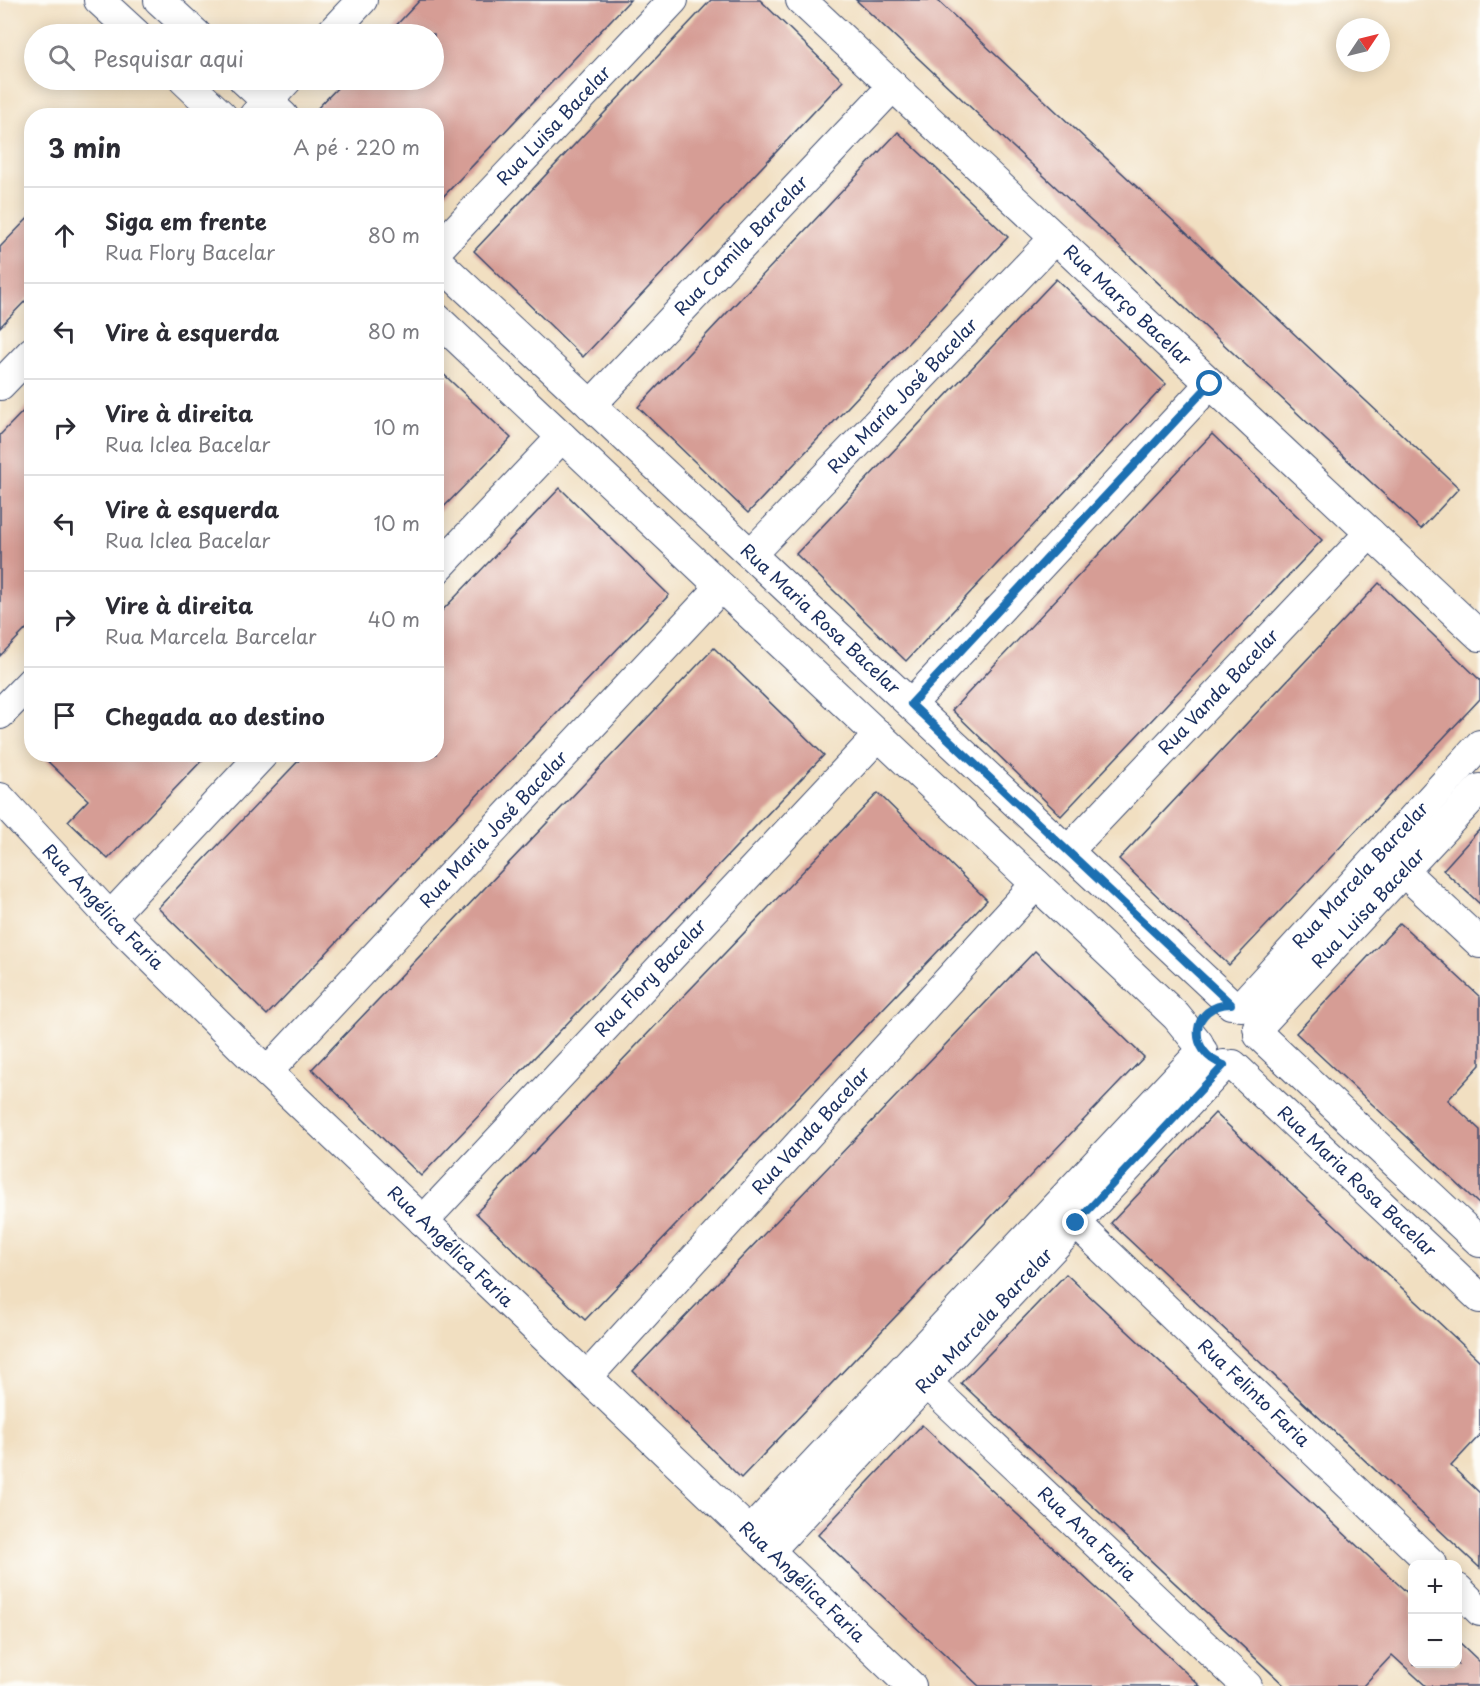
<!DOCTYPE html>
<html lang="pt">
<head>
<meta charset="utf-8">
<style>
  body { margin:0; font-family:"Playpen Sans",sans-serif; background:#f2f2f3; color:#2b2b33 }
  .controls { position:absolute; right:18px; bottom:18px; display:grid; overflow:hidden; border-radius:12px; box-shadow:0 3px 15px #0003 }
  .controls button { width:54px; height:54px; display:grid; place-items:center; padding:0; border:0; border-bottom:2px solid #e1e1e2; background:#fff; color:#2b2b33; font:30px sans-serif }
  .compass { position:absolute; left:1336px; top:18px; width:54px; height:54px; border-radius:50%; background:#fff; box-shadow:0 3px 15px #0003; rotate:55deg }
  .stop { position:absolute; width:18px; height:18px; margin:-14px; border:4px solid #1f6fb2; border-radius:50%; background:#fff }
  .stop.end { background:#1f6fb2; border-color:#fff; box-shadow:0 2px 6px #0008 }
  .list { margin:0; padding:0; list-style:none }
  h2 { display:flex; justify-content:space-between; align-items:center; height:78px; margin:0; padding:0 24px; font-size:26px }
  h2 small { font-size:20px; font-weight:400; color:#7c7c81 }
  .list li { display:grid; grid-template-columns:39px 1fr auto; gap:18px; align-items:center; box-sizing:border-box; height:96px; padding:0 24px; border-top:2px solid #e1e1e2 }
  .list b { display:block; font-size:22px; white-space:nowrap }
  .list p { margin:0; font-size:20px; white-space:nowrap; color:#7c7c81 }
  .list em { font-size:20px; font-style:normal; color:#7c7c81 }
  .icon { flex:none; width:33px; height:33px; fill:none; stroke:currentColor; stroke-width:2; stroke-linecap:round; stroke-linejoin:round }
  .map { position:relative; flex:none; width:1480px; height:1686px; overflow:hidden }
  .search { position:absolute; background:#fff; box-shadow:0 3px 15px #0003; left:24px; top:24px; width:420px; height:66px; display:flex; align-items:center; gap:15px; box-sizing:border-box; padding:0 21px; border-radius:33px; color:#7c7c81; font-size:22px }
  .panel { position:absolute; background:#fff; box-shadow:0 3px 15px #0003; left:24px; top:108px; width:420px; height:654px; border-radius:24px }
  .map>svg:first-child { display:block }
  .building { fill:#d69d95 }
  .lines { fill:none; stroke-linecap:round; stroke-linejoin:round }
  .minor-casing { stroke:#3b496d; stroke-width:32 }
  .minor { stroke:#fff; stroke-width:30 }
  .route { stroke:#1f6fb2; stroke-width:8 }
  .labels { text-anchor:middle; stroke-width:4.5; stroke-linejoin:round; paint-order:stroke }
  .street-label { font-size:18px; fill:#1b2f5e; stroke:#fdfcf7 }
</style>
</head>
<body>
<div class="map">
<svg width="1480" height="1686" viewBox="0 0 1480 1686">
  <rect width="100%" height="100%" fill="#fdfcf7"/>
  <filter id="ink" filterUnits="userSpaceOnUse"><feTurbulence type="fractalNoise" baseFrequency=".0167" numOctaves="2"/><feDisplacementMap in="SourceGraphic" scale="12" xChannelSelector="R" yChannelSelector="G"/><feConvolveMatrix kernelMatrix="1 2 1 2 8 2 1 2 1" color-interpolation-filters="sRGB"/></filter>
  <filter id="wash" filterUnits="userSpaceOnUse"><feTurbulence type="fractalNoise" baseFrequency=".008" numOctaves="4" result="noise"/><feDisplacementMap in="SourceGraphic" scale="24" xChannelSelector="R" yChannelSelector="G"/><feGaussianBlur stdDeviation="1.35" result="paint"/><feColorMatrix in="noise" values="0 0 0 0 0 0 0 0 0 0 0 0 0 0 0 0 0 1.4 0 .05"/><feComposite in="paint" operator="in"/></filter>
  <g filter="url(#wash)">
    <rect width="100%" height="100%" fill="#f1dfc1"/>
    <g id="blocks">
      <!-- building -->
      <g class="building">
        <polygon points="420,0 630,0 436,204 436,116 310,116 345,80 434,80 434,34 388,34"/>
        <polygon points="711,0 760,0 843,81 583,357 474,251"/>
        <polygon points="856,0 937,0 1459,488 1421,529"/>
        <polygon points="898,132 1008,237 748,513 638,407"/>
        <polygon points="32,214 32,294 0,327 0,247"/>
        <polygon points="1056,279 1166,384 906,661 796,554"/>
        <polygon points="436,367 511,438 436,515"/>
        <polygon points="32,402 32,623 0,656 0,435"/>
        <polygon points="1212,434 1322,540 1061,816 952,710"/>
        <polygon points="560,488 669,595 267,1015 158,908 305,754 436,754 436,617"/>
        <polygon points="1379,583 1480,680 1480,699 1229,965 1119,859"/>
        <polygon points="714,648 824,755 421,1176 312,1069"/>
        <polygon points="40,754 208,754 108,859 68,821 88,800"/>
        <polygon points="878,793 987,900 585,1320 476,1213"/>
        <polygon points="1480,829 1480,904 1443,870"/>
        <polygon points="1400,923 1480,997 1480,1065 1448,1100 1480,1130 1480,1205 1296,1033"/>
        <polygon points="1035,951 1144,1057 741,1478 633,1371"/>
        <polygon points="1215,1113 1480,1361 1480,1435 1451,1466 1480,1493 1480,1568 1111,1223"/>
        <polygon points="1066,1274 1413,1598 1413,1664 1458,1664 1458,1641 1480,1662 1480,1686 1426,1686 1392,1655 1363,1686 1285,1686 961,1383"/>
        <polygon points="922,1425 1110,1601 1200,1686 979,1686 880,1594 818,1535"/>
      </g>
    </g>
  </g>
  <g filter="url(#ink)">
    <use href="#blocks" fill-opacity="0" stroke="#3b496d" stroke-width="1.5"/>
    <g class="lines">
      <defs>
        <g id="minor">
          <polyline points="99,0 136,34"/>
          <polyline points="159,0 196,34"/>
          <path id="s1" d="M 801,0 L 1480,636"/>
          <polyline points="330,34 362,0"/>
          <polyline points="184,80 222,116"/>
          <polyline points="244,80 283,116"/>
          <polyline points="254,116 287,80"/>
          <path id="s2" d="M 436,251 L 673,0"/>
          <path id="s3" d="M 436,260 L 1231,1004"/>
          <polyline points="436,318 1176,1016 1198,1043"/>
          <polyline points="0,385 32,352"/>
          <path id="s4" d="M 591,405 L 893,86"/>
          <path id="s5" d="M 751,554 L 1055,238"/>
          <polyline points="436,570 562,437"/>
          <polyline points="911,704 1210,384"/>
          <polyline points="0,714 32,681"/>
          <path id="s6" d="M 0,798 L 110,917 L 267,1072 L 911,1686"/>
          <path id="s7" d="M 1068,851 L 1370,533"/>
          <polyline points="1403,871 1480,943"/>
          <polyline points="110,917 263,754"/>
          <path id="s8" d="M 1241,1006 L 1480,745"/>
          <path id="s9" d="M 1258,1027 L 1480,789"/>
          <polyline points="1259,1035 1480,1242"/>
          <path id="s10" d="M 1233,1065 L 1480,1298"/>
          <path id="s11" d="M 267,1072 L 721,587"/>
          <path id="s12" d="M 423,1221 L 879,735"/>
          <path id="s13" d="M 1076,1223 L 1432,1564"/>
          <path id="s14" d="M 587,1377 L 1036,884"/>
          <path id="s15" d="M 927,1383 L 1247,1686"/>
          <polyline points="750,1532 1202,1051"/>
          <path id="s16" d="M 769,1551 L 1224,1065"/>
          <polyline points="1458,1589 1480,1611"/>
        </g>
      </defs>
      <!-- minor casing -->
      <use href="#minor" class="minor-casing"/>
      <!-- minor -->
      <use href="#minor" class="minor"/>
    </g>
  </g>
  <g class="lines" filter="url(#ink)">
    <!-- route -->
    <path class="route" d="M 1076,1223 L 1224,1065 C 1186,1052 1190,1005 1231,1004 L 911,704 L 1210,384"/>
  </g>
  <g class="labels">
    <!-- street labels -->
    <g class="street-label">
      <text dy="6" stroke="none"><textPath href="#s2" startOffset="172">Rua Luisa Bacelar</textPath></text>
      <text dy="6" stroke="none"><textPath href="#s4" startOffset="219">Rua Camila Barcelar</textPath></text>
      <text dy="6" stroke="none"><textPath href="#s1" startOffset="447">Rua Março Bacelar</textPath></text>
      <text dy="6" stroke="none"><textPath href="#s5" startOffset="219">Rua Maria José Bacelar</textPath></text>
      <text dy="6" stroke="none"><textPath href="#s3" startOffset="526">Rua Maria Rosa Bacelar</textPath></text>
      <text dy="6" stroke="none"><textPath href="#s7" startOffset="219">Rua Vanda Bacelar</textPath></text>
      <text dy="6" stroke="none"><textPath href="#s11" startOffset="332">Rua Maria José Bacelar</textPath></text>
      <text dy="6" stroke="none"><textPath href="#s8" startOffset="177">Rua Marcela Barcelar</textPath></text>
      <text dy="6" stroke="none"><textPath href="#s6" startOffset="150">Rua Angélica Faria</textPath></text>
      <text dy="6" stroke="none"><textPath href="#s9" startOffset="162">Rua Luisa Bacelar</textPath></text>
      <text dy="6" stroke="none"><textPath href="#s12" startOffset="333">Rua Flory Bacelar</textPath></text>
      <text dy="6" stroke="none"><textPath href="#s14" startOffset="333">Rua Vanda Bacelar</textPath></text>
      <text dy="6" stroke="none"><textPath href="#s10" startOffset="170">Rua Maria Rosa Bacelar</textPath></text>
      <text dy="6" stroke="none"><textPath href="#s6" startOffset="636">Rua Angélica Faria</textPath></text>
      <text dy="6" stroke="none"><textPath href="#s16" startOffset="315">Rua Marcela Barcelar</textPath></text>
      <text dy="6" stroke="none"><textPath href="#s13" startOffset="246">Rua Felinto Faria</textPath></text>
      <text dy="6" stroke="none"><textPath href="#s15" startOffset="220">Rua Ana Faria</textPath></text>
      <text dy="6" stroke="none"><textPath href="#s6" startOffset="1122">Rua Angélica Faria</textPath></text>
    </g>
  </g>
</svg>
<div class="controls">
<button>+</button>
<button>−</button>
</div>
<svg class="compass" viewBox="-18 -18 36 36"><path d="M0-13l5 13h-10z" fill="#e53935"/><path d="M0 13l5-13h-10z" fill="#7c7c81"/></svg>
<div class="stop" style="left:1210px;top:384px"></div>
<div class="stop end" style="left:1076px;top:1223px"></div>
<div class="search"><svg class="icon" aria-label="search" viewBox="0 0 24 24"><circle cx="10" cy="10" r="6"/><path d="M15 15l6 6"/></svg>Pesquisar aqui</div>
<section class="panel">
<h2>3 min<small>A pé · 220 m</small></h2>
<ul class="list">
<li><svg class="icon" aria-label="ahead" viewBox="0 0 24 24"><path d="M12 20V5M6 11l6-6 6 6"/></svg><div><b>Siga em frente</b><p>Rua Flory Bacelar</p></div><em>80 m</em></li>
<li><svg class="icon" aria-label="left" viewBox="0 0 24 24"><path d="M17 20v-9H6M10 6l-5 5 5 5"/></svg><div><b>Vire à esquerda</b></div><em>80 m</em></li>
<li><svg class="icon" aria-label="right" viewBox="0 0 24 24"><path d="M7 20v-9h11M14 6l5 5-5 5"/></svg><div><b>Vire à direita</b><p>Rua Iclea Bacelar</p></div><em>10 m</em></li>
<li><svg class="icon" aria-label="left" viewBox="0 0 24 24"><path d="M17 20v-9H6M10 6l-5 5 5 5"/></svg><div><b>Vire à esquerda</b><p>Rua Iclea Bacelar</p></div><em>10 m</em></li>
<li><svg class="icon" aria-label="right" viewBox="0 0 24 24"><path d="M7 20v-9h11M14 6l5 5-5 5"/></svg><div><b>Vire à direita</b><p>Rua Marcela Barcelar</p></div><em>40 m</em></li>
<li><svg class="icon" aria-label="arrive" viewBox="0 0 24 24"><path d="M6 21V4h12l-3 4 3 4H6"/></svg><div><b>Chegada ao destino</b></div></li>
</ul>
</section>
</div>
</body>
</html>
